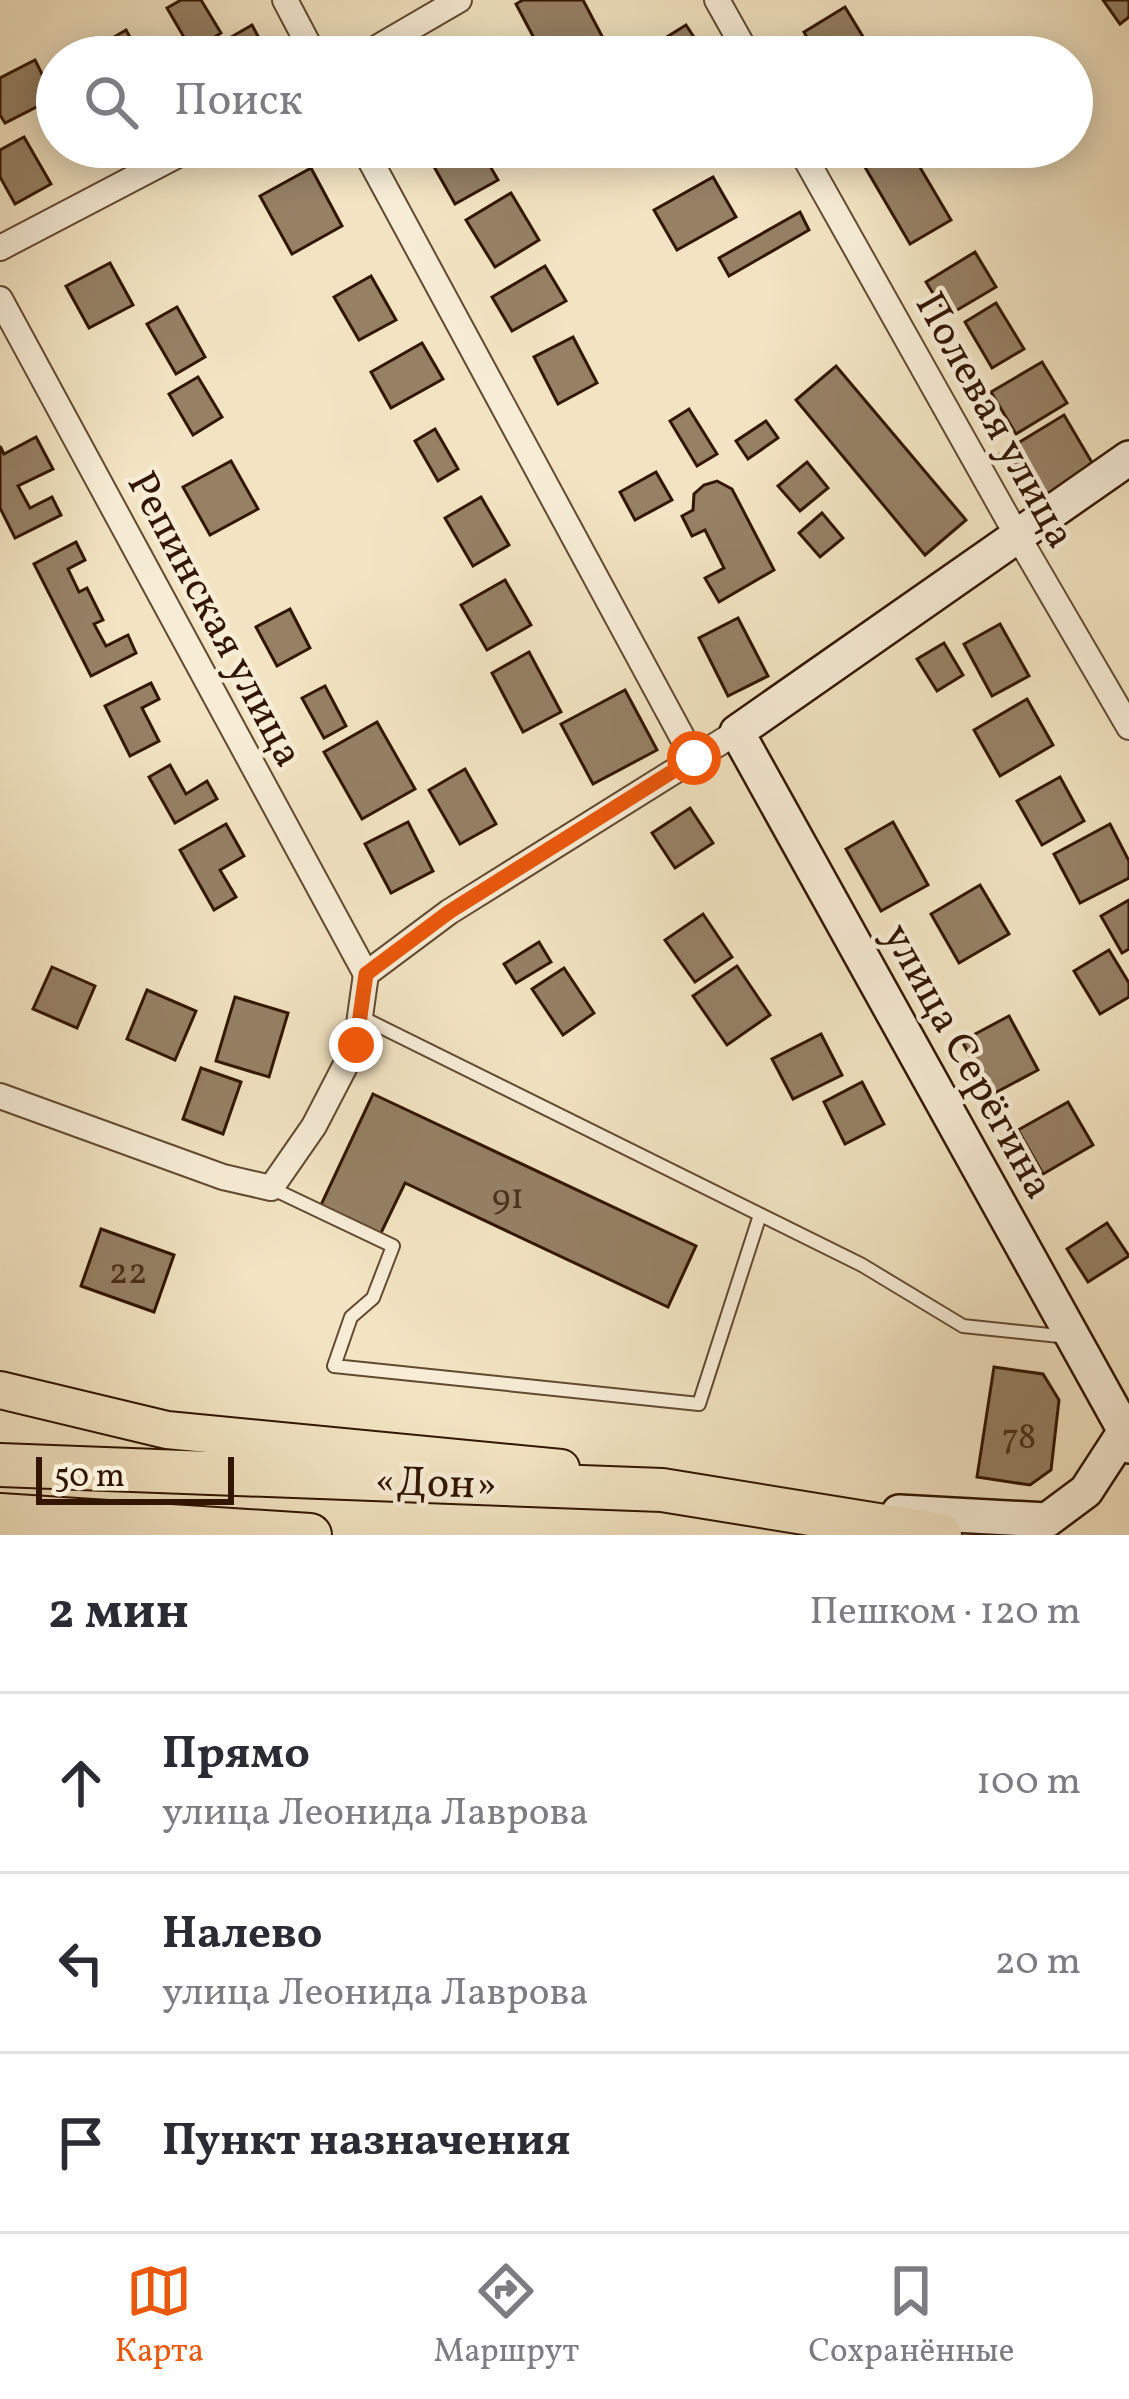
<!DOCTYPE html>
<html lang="ru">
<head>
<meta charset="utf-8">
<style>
  body { margin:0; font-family:Vollkorn,serif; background:#f2f2f3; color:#2b2b33 }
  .scale { position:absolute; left:36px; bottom:30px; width:198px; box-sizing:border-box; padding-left:12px; border:6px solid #321601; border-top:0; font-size:33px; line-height:42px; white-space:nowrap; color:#321601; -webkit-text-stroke:9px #f7edd7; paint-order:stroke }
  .stop { position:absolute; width:36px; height:36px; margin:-27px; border:9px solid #ea580c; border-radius:50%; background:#fff }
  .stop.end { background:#ea580c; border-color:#fff; box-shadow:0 3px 12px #0008 }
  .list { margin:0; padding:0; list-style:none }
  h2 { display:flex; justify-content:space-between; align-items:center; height:156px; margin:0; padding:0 48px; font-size:51px }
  h2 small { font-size:39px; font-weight:400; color:#7c7c81 }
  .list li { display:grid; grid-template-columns:78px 1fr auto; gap:36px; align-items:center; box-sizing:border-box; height:180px; padding:0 48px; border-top:3px solid #e1e1e2 }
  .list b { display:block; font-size:45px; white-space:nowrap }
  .list p { margin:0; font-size:39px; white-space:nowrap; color:#7c7c81 }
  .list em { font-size:39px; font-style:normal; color:#7c7c81 }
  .icon { flex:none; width:66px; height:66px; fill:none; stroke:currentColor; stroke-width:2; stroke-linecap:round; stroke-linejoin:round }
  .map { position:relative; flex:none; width:1129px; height:1535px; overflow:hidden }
  .search { position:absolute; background:#fff; box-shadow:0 6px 30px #0003; left:36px; right:36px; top:36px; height:132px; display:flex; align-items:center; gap:30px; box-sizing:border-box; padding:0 42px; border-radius:66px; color:#7c7c81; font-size:45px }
  .sheet { height:696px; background:#fff }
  nav { display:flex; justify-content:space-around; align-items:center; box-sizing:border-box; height:168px; border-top:3px solid #e1e1e2; background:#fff; font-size:33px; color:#7c7c81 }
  nav a { display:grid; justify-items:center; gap:6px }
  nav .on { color:#ea580c }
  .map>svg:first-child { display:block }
  .building { fill:#968165; stroke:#321601; stroke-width:3 }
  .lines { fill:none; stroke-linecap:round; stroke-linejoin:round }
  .lane-casing { stroke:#624a31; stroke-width:16 }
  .street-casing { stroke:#624a31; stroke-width:28 }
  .secondary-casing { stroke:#321601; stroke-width:38 }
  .primary-casing { stroke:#321601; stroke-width:40 }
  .highway-casing { stroke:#321601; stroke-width:46 }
  .lane { stroke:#f7edd7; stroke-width:12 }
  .street { stroke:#f7edd7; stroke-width:24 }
  .secondary { stroke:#f7edd7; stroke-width:33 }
  .primary { stroke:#f2e4c2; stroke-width:36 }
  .highway { stroke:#f2e4c2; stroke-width:42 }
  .route { stroke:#ea580c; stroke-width:15 }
  .labels { text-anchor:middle; stroke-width:9; stroke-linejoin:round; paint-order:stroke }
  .number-label { font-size:36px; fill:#4b311a }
  .street-label { font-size:42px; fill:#321601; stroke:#f7edd7 }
</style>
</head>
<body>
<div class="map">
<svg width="1129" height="1535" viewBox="0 0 1129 1535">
  <rect width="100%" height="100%" fill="#f2e4c2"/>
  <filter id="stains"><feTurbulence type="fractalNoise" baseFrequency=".00167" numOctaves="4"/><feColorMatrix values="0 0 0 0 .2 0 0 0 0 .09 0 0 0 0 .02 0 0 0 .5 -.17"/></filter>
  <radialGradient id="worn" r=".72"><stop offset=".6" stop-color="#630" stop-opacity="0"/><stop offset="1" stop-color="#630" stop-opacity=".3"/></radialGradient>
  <!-- building -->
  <g class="building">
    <polygon points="181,0 201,0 221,33 192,51 167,8"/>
    <polygon points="523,0 583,0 602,36 562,57 544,57 516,4"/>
    <polygon points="1103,0 1129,0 1129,17 1120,24"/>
    <polygon points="845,7 865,40 835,57 818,57 804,32"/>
    <polygon points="252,25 269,57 235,57 226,40"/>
    <polygon points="686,25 707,57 644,57 641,53"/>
    <polygon points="126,30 141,57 93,57 90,51"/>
    <polygon points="35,60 54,98 5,123 0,115 0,78"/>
    <polygon points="24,137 51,184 15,204 0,177 0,150"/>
    <polygon points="87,147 118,147 94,160"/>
    <polygon points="443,147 479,147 498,180 455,204 428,156"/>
    <polygon points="887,147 908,147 951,220 910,244 862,162"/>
    <polygon points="311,168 342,226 292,254 260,196"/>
    <polygon points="713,177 736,217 677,250 654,210"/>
    <polygon points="511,193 539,240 495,267 466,220"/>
    <polygon points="800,212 809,230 729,276 719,258"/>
    <polygon points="975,252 996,287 947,316 926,282"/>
    <polygon points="110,263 133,305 89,328 66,286"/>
    <polygon points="545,266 566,301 512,331 492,297"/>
    <polygon points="371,276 396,320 359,340 334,297"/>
    <polygon points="996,303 1024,349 992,368 965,322"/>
    <polygon points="177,307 205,357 176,374 147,324"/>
    <polygon points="573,337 597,383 558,404 534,357"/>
    <polygon points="422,343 443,379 391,408 371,372"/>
    <polygon points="1042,362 1067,403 1016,434 991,392"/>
    <polygon points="836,366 966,520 925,555 796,400"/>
    <polygon points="198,377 222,417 193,435 169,394"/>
    <polygon points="689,409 717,454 697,466 670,421"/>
    <polygon points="1064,415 1094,466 1030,505 1000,454"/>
    <polygon points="766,421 778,438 748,459 736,441"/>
    <polygon points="435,429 458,469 438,481 415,441"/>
    <polygon points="36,437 53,469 18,486 30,508 52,497 61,515 15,538 0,508 0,446 4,454"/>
    <polygon points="231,461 258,509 210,535 183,487"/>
    <polygon points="807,462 828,488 800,511 778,486"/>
    <polygon points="656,472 672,500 635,520 620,492"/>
    <polygon points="717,481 732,489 774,570 719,602 705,578 724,568 705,530 692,536 682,516 693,510 694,494 704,485"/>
    <polygon points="481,497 509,545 473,566 445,518"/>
    <polygon points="822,513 843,538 820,557 799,533"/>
    <polygon points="76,542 85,560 68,569 79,592 87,588 103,620 94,624 106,646 128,635 136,653 91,676 34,564"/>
    <polygon points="505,580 531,625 487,650 461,605"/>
    <polygon points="290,609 310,648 277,666 256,627"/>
    <polygon points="738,618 768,676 728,696 699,638"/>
    <polygon points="1000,624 1029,676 992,696 964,644"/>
    <polygon points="944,643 963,675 937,691 917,659"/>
    <polygon points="529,652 561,712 523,732 492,673"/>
    <polygon points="151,683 159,699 142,708 159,741 130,756 105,706"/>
    <polygon points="325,686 346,726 324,738 302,698"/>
    <polygon points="625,690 657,750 593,784 561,724"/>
    <polygon points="1027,699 1053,745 1000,776 974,730"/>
    <polygon points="377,722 415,789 362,819 324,752"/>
    <polygon points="170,765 186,794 207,781 217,799 175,823 149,777"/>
    <polygon points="465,769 496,824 460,844 429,790"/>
    <polygon points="1060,777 1084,821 1042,845 1017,801"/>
    <polygon points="690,808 713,843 675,868 652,833"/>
    <polygon points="408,822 433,871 391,893 365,844"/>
    <polygon points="893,822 928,885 881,911 846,849"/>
    <polygon points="226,824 244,856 220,870 236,897 214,910 180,850"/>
    <polygon points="1110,824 1129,861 1129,878 1080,903 1054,854"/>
    <polygon points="980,885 1009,934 959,963 931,914"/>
    <polygon points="1129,900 1129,949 1122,953 1101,916"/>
    <polygon points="703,914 732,957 695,982 665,940"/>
    <polygon points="539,942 551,962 516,983 504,964"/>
    <polygon points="1109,950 1129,983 1129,997 1100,1014 1074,971"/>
    <polygon points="737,966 770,1015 727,1045 693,996"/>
    <polygon points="52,967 95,986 77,1028 33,1009"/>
    <polygon points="564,968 594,1013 563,1035 532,989"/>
    <polygon points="147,990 196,1011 175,1060 127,1039"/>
    <polygon points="235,997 288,1013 269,1077 216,1061"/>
    <polygon points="1009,1016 1038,1070 991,1095 962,1041"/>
    <polygon points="821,1034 842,1075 793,1099 772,1059"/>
    <polygon points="201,1068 241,1082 223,1134 183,1119"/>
    <polygon points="862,1082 884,1124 845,1144 824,1102"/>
    <polygon points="373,1094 696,1246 668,1307 405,1183 380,1235 320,1207"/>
    <polygon points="1068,1102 1093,1145 1043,1174 1018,1130"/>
    <polygon points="1107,1223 1129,1256 1088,1282 1067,1249"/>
    <polygon points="101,1229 174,1255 154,1312 81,1286"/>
    <polygon points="994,1367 1043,1374 1059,1400 1051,1470 1030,1485 977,1477"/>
  </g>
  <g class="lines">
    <defs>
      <g id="lane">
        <polyline points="361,1017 862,1265 963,1326 1069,1337"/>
        <polyline points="271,1188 393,1246 373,1298 351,1317 334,1366 699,1404 760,1215"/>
      </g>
      <g id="street">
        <polyline points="285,0 315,57"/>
        <polyline points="717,0 749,57"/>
        <polyline points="361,57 459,0"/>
        <polyline points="363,147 694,759"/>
        <polyline points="799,147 1017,535 1129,727"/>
        <polyline points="0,248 193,147"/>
        <polyline points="0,299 366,974"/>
        <polyline points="0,1096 223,1177 271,1188 314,1126 356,1045 366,974 449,912 737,732"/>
      </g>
      <g id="secondary">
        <polyline points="1129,458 737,732 1125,1431 1129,1446"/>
        <polyline points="899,1512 1047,1520 1086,1491 1125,1431"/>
      </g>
      <polyline id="primary" points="0,1390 167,1430 561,1468"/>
      <g id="highway">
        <polyline points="0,1465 662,1490 940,1535"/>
        <polyline points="0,1515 310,1535"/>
      </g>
    </defs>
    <!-- lane casing -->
    <use href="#lane" class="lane-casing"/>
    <!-- street casing -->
    <use href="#street" class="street-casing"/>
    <!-- secondary casing -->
    <use href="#secondary" class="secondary-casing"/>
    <!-- primary casing -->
    <use href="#primary" class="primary-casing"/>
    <!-- highway casing -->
    <use href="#highway" class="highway-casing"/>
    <!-- lane -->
    <use href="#lane" class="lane"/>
    <!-- street -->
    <use href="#street" class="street"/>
    <!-- secondary -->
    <use href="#secondary" class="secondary"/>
    <!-- primary -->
    <use href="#primary" class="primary"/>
    <!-- highway -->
    <use href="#highway" class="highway"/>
  </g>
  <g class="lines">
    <!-- route -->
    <polyline class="route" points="356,1045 366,974 449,912 694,758"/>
  </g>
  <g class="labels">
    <!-- number labels -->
    <g class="number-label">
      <text x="508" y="1208">91</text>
      <text x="128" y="1283">22</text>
      <text x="1019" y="1448">78</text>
    </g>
    <!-- street labels -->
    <g class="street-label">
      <text transform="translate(997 419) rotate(61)" y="15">Полевая улица</text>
      <text transform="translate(217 618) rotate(62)" y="15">Репинская улица</text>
      <text transform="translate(970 1060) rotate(61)" y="15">улица Серёгина</text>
      <text transform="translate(436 1481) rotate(2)" y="15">«Дон»</text>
    </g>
  </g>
  <rect width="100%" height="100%" filter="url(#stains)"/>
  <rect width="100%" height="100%" fill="url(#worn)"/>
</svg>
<div class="scale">50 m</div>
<div class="stop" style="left:694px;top:758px"></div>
<div class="stop end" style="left:356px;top:1045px"></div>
<div class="search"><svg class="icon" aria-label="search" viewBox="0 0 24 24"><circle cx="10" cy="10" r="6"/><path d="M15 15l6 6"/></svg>Поиск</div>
</div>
<section class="sheet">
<h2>2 мин<small>Пешком · 120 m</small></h2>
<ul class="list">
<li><svg class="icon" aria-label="ahead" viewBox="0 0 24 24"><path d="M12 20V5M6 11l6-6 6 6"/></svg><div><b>Прямо</b><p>улица Леонида Лаврова</p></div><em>100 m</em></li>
<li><svg class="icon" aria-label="left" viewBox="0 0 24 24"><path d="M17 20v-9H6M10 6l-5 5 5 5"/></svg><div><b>Налево</b><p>улица Леонида Лаврова</p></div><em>20 m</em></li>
<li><svg class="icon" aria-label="arrive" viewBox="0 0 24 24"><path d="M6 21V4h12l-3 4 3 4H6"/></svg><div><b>Пункт назначения</b></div></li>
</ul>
</section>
<nav>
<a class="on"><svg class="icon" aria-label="map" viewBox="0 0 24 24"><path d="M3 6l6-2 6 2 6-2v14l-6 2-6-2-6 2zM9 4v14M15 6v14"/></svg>Карта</a>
<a><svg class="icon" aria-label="directions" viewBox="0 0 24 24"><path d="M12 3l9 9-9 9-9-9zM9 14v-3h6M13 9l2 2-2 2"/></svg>Маршрут</a>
<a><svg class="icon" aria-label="saved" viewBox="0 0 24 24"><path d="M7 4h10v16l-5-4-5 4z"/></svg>Сохранённые</a>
</nav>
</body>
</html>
